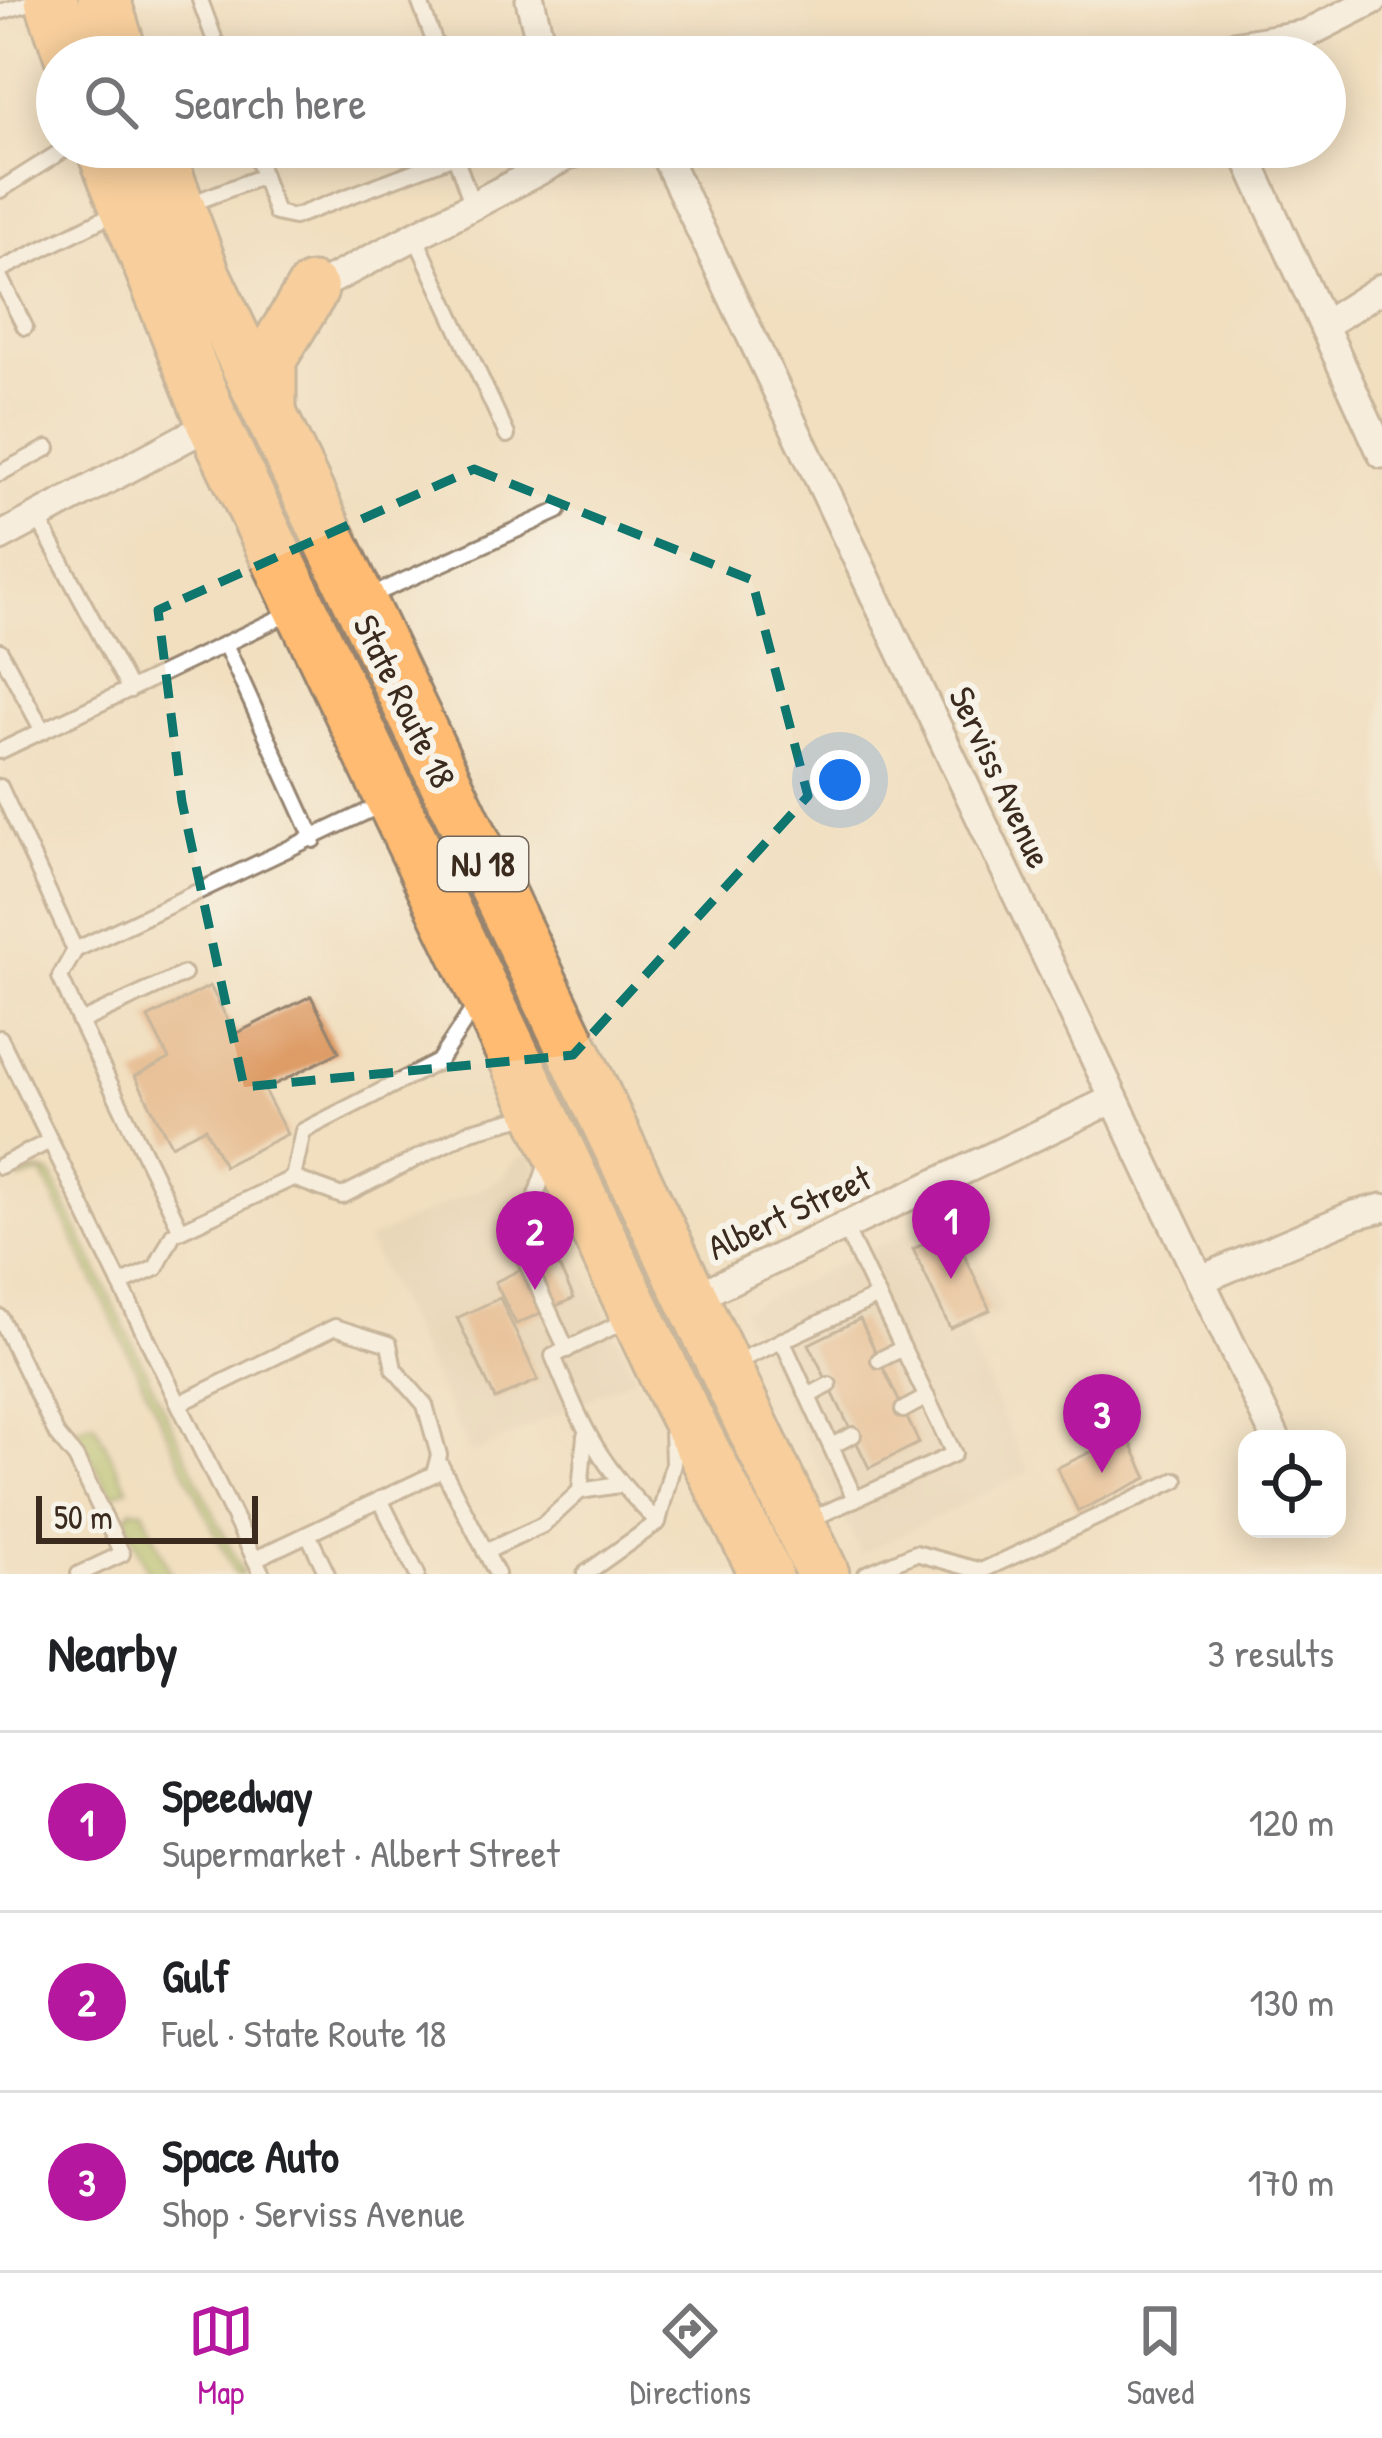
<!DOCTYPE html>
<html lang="en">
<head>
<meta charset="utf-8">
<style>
  body { margin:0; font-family:"Patrick Hand",sans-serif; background:#f6f6f6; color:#202124 }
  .controls { position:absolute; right:36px; bottom:36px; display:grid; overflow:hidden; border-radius:24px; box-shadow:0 6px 30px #0003 }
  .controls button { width:108px; height:108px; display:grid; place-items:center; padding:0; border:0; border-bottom:3px solid #e0e0e0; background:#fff; color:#202124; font:60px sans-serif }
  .scale { position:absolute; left:36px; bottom:30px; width:222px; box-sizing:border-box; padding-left:12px; border:6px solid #3b2a1e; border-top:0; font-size:33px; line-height:42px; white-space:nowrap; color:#3b2a1e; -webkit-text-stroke:9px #f7f3e8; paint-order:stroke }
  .you { position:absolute; left:840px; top:780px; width:42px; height:42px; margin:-30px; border:9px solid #fff; border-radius:50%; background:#1a73e8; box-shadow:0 0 0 18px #1a73e833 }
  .badge { display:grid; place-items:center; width:78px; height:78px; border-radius:50%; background:#b5179e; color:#fff; font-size:39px; font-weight:700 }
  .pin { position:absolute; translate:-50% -99px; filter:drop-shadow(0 3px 6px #0008) }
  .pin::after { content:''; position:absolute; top:63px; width:42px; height:36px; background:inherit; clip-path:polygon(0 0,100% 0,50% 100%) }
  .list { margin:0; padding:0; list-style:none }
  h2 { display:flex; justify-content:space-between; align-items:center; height:156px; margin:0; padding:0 48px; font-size:51px }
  h2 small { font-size:39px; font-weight:400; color:#757577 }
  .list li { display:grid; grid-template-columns:78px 1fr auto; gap:36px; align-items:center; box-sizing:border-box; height:180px; padding:0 48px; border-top:3px solid #e0e0e0 }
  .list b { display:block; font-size:45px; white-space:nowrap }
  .list p { margin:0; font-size:39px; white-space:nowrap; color:#757577 }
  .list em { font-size:39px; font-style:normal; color:#757577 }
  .icon { flex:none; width:66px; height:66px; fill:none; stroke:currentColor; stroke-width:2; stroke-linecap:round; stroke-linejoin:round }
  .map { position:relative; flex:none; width:1382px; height:1574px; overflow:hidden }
  .search { position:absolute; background:#fff; box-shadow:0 6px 30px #0003; left:36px; right:36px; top:36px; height:132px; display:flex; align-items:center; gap:30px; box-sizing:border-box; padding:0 42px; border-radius:66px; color:#757577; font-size:45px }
  .sheet { height:696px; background:#fff }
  nav { display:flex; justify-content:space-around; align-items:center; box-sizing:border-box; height:168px; border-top:3px solid #e0e0e0; background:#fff; font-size:33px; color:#757577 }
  nav a { display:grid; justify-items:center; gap:6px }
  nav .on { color:#b5179e }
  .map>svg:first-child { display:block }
  .built { fill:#e0ceb1 }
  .green { fill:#a4bf65; stroke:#707442; stroke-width:3 }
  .building { fill:#de9c66 }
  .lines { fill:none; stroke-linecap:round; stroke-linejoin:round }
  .lane-casing { stroke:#96846f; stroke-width:20 }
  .street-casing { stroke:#96846f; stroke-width:33 }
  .highway-casing { stroke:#96846f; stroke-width:57 }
  .lane { stroke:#fff; stroke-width:14 }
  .street { stroke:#fff; stroke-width:27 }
  .highway { stroke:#febb71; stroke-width:51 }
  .marked { fill:none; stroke:#0f766e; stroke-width:9; stroke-dasharray:24 15; stroke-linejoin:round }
  .labels { text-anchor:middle; stroke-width:12; stroke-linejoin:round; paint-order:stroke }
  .shield { fill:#f7f3e8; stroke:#73665b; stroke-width:3 }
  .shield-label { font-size:33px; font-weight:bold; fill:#3b2a1e }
  .street-label { font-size:36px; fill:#3b2a1e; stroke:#f7f3e8 }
</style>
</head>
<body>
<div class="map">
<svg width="1382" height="1574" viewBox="0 0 1382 1574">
  <rect width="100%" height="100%" fill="#f7f3e8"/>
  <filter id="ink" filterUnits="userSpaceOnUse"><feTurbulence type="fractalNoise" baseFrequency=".00833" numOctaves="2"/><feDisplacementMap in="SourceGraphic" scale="24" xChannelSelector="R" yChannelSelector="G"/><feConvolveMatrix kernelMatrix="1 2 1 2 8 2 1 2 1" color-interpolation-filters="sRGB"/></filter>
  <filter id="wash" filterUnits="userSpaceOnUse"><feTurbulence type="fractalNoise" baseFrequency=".004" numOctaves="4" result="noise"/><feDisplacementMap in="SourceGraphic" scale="48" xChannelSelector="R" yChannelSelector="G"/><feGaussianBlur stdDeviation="2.7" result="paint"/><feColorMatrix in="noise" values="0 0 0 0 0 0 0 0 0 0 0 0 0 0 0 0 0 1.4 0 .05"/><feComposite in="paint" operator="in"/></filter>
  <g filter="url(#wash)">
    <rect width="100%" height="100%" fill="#f1dfc0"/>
    <!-- built -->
    <g class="built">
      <polygon points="529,1153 636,1376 471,1455 367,1240 503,1178 513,1162"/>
      <polygon points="958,1209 1004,1311 964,1332 1029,1472 861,1554 742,1310"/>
    </g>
    <!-- green -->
    <g class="green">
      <polygon points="37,1171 51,1174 243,1574 235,1574 42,1173 20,1180 21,1175"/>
      <polygon points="94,1422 128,1488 112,1495 74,1429"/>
      <polygon points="132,1509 143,1510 171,1574 149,1574 125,1518"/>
    </g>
    <g id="blocks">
      <!-- building -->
      <g class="building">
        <polygon points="210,986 235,1034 311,996 339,1052 264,1090 287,1134 224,1166 205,1128 171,1145 135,1076 169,1059 148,1018"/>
        <polygon points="953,1230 990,1310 950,1328 913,1249"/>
        <polygon points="553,1254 574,1298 516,1324 495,1282"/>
        <polygon points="500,1298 538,1380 495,1399 457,1318"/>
        <polygon points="860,1319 919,1443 869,1468 809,1344"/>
        <polygon points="1127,1435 1147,1478 1078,1511 1057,1468"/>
      </g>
    </g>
  </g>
  <g filter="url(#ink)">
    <use href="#blocks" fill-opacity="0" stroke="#96846f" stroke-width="3"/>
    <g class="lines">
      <defs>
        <g id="lane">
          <polyline points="200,0 221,57"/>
          <polyline points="419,0 440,57"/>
          <polyline points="0,12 40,0"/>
          <polyline points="253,147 276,213 294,217 465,152 467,147"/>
          <polyline points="455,156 473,206"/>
          <polyline points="0,190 68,147"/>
          <polyline points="190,204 263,176"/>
          <polyline points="415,236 507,435"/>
          <polyline points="0,270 119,211"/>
          <polyline points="0,278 25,327"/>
          <polyline points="0,473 48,448"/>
          <polyline points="38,518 130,690"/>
          <polyline points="368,597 558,511"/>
          <polyline points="225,644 314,840"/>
          <polyline points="0,651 43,731"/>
          <polyline points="0,751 290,613"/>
          <polyline points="0,787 75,950 60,977 80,1022"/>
          <polyline points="75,950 385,803"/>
          <polyline points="0,1038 262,1574"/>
          <polyline points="548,1160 519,1246 567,1350"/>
          <polyline points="0,1166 50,1141"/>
          <polyline points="293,1178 303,1131 438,1062 477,1003"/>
          <polyline points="181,1230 80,1022 184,974"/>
          <polyline points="120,1284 156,1268 173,1234 293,1178 342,1196 471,1131 531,1115"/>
          <polyline points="0,1317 57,1435 76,1458 122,1554 79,1574"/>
          <path d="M 627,1320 L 553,1356 C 584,1430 599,1466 658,1522"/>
          <polyline points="782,1340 855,1499"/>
          <polyline points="879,1360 903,1348"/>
          <polyline points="734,1363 878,1296"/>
          <polyline points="808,1396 829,1385"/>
          <polyline points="179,1404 335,1327 389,1344 394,1369 425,1405 439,1455 434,1474 255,1559"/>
          <polyline points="903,1410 927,1397"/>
          <polyline points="831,1446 853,1435"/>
          <polyline points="440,1464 497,1574"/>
          <polyline points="580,1491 619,1485"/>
          <polyline points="380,1499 417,1574"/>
          <polyline points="807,1521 954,1454 844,1226"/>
          <polyline points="308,1534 327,1574"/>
          <polyline points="485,1552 543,1525 580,1491 585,1436"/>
          <polyline points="585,1574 658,1522 673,1464 672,1430"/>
          <polyline points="866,1574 916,1553 981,1571 1176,1480"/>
        </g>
        <g id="street">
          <polyline points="530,0 544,57"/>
          <polyline points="1166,57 1306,34 1373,0"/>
          <polyline points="661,147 1276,1439"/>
          <polyline points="1242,147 1382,454"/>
          <polyline points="312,290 569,155 597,147"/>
          <polyline points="1324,325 1382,288"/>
          <polyline points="0,537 213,423"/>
          <polyline points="1200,1280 1354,1215 1382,1208"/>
          <polyline points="691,1299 1114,1099"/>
        </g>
        <g id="highway">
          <polyline points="51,0 71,57"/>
          <polyline points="104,0 122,57"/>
          <polyline points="102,147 213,423 672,1389 766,1574"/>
          <polyline points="156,147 205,277 823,1574"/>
          <polyline points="270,408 270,359 312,290"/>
        </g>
      </defs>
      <!-- lane casing -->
      <use href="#lane" class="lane-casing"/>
      <!-- street casing -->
      <use href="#street" class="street-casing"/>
      <!-- highway casing -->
      <use href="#highway" class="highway-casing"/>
      <!-- lane -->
      <use href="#lane" class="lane"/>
      <!-- street -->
      <use href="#street" class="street"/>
      <!-- highway -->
      <use href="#highway" class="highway"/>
    </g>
  </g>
  <!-- marked area -->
  <path d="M0 0H1382V1574H0ZM 474,469 L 752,580 L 808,796 L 573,1055 L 244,1087 L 182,802 L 158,610 Z" fill="#f1dfc0" fill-opacity=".55" fill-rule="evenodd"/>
  <path class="marked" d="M 474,469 L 752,580 L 808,796 L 573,1055 L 244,1087 L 182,802 L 158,610 Z"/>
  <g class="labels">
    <!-- shield labels -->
    <rect class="shield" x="438" y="837" width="90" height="54" rx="9"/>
    <g class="shield-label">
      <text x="483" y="876">NJ 18</text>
    </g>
    <!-- street labels -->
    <g class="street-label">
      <text transform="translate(405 701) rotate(64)" y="13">State Route 18</text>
      <text transform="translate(1001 777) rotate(65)" y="13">Serviss Avenue</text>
      <text transform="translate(789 1212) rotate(-25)" y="13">Albert Street</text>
    </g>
  </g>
</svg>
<div class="controls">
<button><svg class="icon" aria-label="locate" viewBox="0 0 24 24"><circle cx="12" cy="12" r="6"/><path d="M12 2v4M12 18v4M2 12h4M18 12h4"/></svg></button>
</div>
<div class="scale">50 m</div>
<div class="you"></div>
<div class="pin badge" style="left:951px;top:1279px">1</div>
<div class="pin badge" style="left:535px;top:1290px">2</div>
<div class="pin badge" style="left:1102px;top:1473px">3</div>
<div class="search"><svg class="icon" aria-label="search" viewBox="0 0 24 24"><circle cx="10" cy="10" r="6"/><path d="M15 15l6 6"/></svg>Search here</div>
</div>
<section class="sheet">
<h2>Nearby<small>3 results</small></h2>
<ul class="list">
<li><span class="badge">1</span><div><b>Speedway</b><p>Supermarket · Albert Street</p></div><em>120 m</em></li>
<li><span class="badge">2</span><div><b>Gulf</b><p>Fuel · State Route 18</p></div><em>130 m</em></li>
<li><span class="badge">3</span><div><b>Space Auto</b><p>Shop · Serviss Avenue</p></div><em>170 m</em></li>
</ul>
</section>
<nav>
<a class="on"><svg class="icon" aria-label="map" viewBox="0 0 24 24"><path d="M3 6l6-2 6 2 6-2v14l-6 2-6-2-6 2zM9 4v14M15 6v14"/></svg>Map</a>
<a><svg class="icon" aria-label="directions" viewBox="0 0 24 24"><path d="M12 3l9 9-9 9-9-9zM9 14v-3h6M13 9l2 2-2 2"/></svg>Directions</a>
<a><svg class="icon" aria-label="saved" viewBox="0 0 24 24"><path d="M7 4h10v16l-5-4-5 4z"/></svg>Saved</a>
</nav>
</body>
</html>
